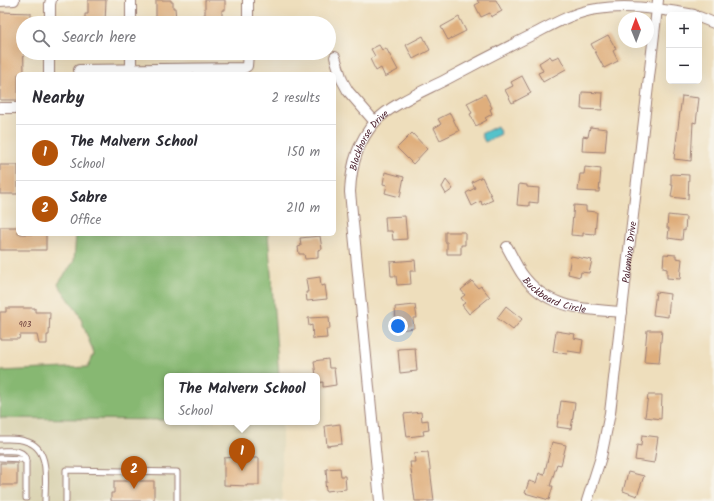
<!DOCTYPE html>
<html lang="en">
<head>
<meta charset="utf-8">
<style>
  body { margin:0; font-family:Kalam,sans-serif; background:#f2f2f3; color:#2b2b33 }
  .controls { position:absolute; right:12px; top:12px; display:grid; overflow:hidden; border-radius:6px; box-shadow:0 4px 16px #0002 }
  .controls button { width:36px; height:36px; display:grid; place-items:center; padding:0; border:0; border-bottom:1px solid #e1e1e2; background:#fff; color:#2b2b33; font:20px sans-serif }
  .compass { position:absolute; left:618px; top:12px; width:36px; height:36px; border-radius:50%; background:#fff; box-shadow:0 4px 16px #0002; rotate:359deg }
  .you { position:absolute; left:398px; top:326px; width:14px; height:14px; margin:-10px; border:3px solid #fff; border-radius:50%; background:#1a73e8; box-shadow:0 0 0 6px #1a73e833 }
  .badge { display:grid; place-items:center; width:26px; height:26px; border-radius:50%; background:#b45309; color:#fff; font-size:13px; font-weight:700 }
  .pin { position:absolute; translate:-50% -33px; filter:drop-shadow(0 1px 2px #0008) }
  .pin::after { content:''; position:absolute; top:21px; width:14px; height:12px; background:inherit; clip-path:polygon(0 0,100% 0,50% 100%) }
  .popup { position:absolute; left:164px; top:373px; width:156px; height:52px; box-sizing:border-box; display:grid; place-content:center; border-radius:6px; background:#fff; filter:drop-shadow(0 1px 3px #0005); font-size:13px; white-space:nowrap; color:#7c7c81 }
  .popup b { font-size:15px; color:#2b2b33 }
  .popup::after { content:''; position:absolute; left:50%; top:100%; margin-left:-8px; border:8px solid transparent; border-top-color:#fff }
  .list { margin:0; padding:0; list-style:none }
  h2 { display:flex; justify-content:space-between; align-items:center; height:52px; margin:0; padding:0 16px; font-size:17px }
  h2 small { font-size:13px; font-weight:400; color:#7c7c81 }
  .list li { display:grid; grid-template-columns:26px 1fr auto; gap:12px; align-items:center; box-sizing:border-box; height:56px; padding:0 16px; border-top:1px solid #e1e1e2 }
  .list b { display:block; font-size:15px; white-space:nowrap }
  .list p { margin:0; font-size:13px; white-space:nowrap; color:#7c7c81 }
  .list em { font-size:13px; font-style:normal; color:#7c7c81 }
  .icon { flex:none; width:22px; height:22px; fill:none; stroke:currentColor; stroke-width:2; stroke-linecap:round; stroke-linejoin:round }
  .map { position:relative; flex:none; width:714px; height:501px; overflow:hidden }
  .search { position:absolute; background:#fff; box-shadow:0 4px 16px #0002; left:16px; top:16px; width:320px; height:44px; display:flex; align-items:center; gap:10px; box-sizing:border-box; padding:0 14px; border-radius:22px; color:#7c7c81; font-size:15px }
  .panel { position:absolute; background:#fff; box-shadow:0 4px 16px #0002; left:16px; top:72px; width:320px; height:164px; border-radius:6px }
  .map>svg:first-child { display:block }
  .built { fill:#dbd4b4 }
  .forest { fill:#87b872; stroke:#686c4e }
  .water { fill:#55c2ca; stroke:#50707a }
  .building { fill:#dfae7c }
  .lines { fill:none; stroke-linecap:round; stroke-linejoin:round }
  .service-casing { stroke:#9c7e74; stroke-width:7 }
  .minor-casing { stroke:#9c7e74; stroke-width:12 }
  .service { stroke:#fff; stroke-width:5 }
  .minor { stroke:#fff; stroke-width:10 }
  .labels { text-anchor:middle; stroke-width:3; stroke-linejoin:round; paint-order:stroke }
  .number-label { font-size:8px; fill:#6f433f }
  .street-label { font-size:10px; fill:#4a1f2b; stroke:#f7f3e8 }
</style>
</head>
<body>
<div class="map">
<svg width="714" height="501" viewBox="0 0 714 501">
  <rect width="100%" height="100%" fill="#f7f3e8"/>
  <filter id="ink" filterUnits="userSpaceOnUse"><feTurbulence type="fractalNoise" baseFrequency=".025" numOctaves="2"/><feDisplacementMap in="SourceGraphic" scale="8" xChannelSelector="R" yChannelSelector="G"/><feConvolveMatrix kernelMatrix="1 2 1 2 8 2 1 2 1" color-interpolation-filters="sRGB"/></filter>
  <filter id="wash" filterUnits="userSpaceOnUse"><feTurbulence type="fractalNoise" baseFrequency=".012" numOctaves="4" result="noise"/><feDisplacementMap in="SourceGraphic" scale="16" xChannelSelector="R" yChannelSelector="G"/><feGaussianBlur stdDeviation="0.9" result="paint"/><feColorMatrix in="noise" values="0 0 0 0 0 0 0 0 0 0 0 0 0 0 0 0 0 1.4 0 .05"/><feComposite in="paint" operator="in"/></filter>
  <g filter="url(#wash)">
    <rect width="100%" height="100%" fill="#eedebc"/>
    <!-- built -->
    <polygon class="built" points="0,418 167,420 167,422 282,422 282,501 0,501"/>
    <!-- forest -->
    <polygon class="forest" points="76,234 268,234 279,376 167,376 167,420 0,418 0,371 88,367 94,354 79,314 58,284 74,261"/>
    <!-- water -->
    <polygon class="water" points="497,126 501,134 485,142 481,134"/>
    <g id="blocks">
      <!-- building -->
      <g class="building">
        <polygon points="88,0 106,0 105,23 85,23 85,14 88,14"/>
        <polygon points="156,0 171,0 171,2 173,2 173,8 175,8 176,19 173,19 173,23 156,23"/>
        <polygon points="205,0 225,0 225,10 222,10 222,23 203,23 203,15 205,15"/>
        <polygon points="477,0 496,0 502,11 491,17 490,13 481,17 475,5 479,3"/>
        <polygon points="0,12 31,13 31,23 23,23 24,74 18,74 18,100 0,100"/>
        <polygon points="459,17 466,31 448,40 441,27"/>
        <polygon points="608,35 616,49 613,51 618,61 604,68 591,44"/>
        <polygon points="423,36 430,50 413,59 406,45"/>
        <polygon points="379,45 382,50 386,48 398,70 385,77 381,68 376,71 370,59 375,56 371,49"/>
        <polygon points="550,56 552,59 559,56 566,69 543,82 538,73 543,71 539,63"/>
        <polygon points="522,76 531,93 512,103 505,90 513,86 511,82"/>
        <polygon points="582,92 603,93 602,110 581,109"/>
        <polygon points="485,94 492,108 490,109 492,114 485,118 487,120 476,126 470,114 472,113 467,103"/>
        <polygon points="682,96 699,98 696,123 693,122 691,161 674,159"/>
        <polygon points="450,113 459,131 440,140 434,128 441,124 438,119"/>
        <polygon points="590,127 607,129 605,152 582,151 583,136 588,137"/>
        <polygon points="412,133 427,149 413,164 397,148"/>
        <rect x="0" y="165" width="18" height="29"/>
        <polygon points="585,167 601,169 599,192 578,191 580,174 584,174"/>
        <polygon points="385,172 404,177 400,197 385,193 387,185 383,184"/>
        <polygon points="671,174 689,175 688,199 671,197 673,185 671,185"/>
        <polygon points="482,177 493,200 482,205 481,201 472,206 466,193 475,188 472,182"/>
        <polygon points="446,180 453,189 446,194 442,187"/>
        <polygon points="519,184 527,185 527,187 539,188 538,203 529,202 529,206 517,205"/>
        <polygon points="574,205 586,206 586,211 597,212 595,234 583,233 583,236 571,235"/>
        <polygon points="668,215 686,217 685,231 683,230 682,240 668,238 669,228 667,228"/>
        <polygon points="405,216 407,239 393,240 392,231 386,231 385,217"/>
        <polygon points="0,227 18,227 18,234 46,234 46,250 0,250"/>
        <polygon points="445,232 465,232 465,245 461,245 461,254 447,254 447,242 445,242"/>
        <polygon points="320,236 322,249 318,250 318,258 305,259 304,254 299,254 298,247 301,246 300,238"/>
        <polygon points="664,254 676,255 676,258 682,259 680,279 667,278 667,269 663,268"/>
        <polygon points="571,256 592,260 589,273 581,272 580,277 568,274"/>
        <polygon points="415,260 416,271 410,271 411,284 397,285 396,276 391,276 390,262"/>
        <polygon points="320,277 321,286 325,285 327,299 307,301 306,292 308,292 306,279"/>
        <polygon points="472,281 478,288 481,286 490,297 469,314 462,305 465,303 461,298 465,295 461,290"/>
        <polygon points="656,292 670,294 668,317 653,315"/>
        <polygon points="415,305 417,318 413,318 414,328 400,330 399,320 396,321 395,307"/>
        <polygon points="506,306 522,319 513,330 497,318"/>
        <polygon points="6,308 35,308 35,312 50,312 49,335 47,335 47,344 39,344 37,335 20,335 19,339 0,339 0,312 6,312"/>
        <polygon points="329,317 330,329 326,329 327,338 313,339 312,325 309,326 308,318"/>
        <polygon points="647,330 662,330 659,363 644,362"/>
        <polygon points="556,331 575,334 574,338 583,340 581,353 568,351 567,354 553,352"/>
        <polygon points="415,348 417,371 400,373 398,349"/>
        <polygon points="328,359 329,368 334,368 336,385 323,387 323,382 317,383 314,361"/>
        <polygon points="648,395 662,395 661,419 645,417"/>
        <polygon points="561,401 575,403 571,429 557,427"/>
        <polygon points="421,412 422,421 428,420 429,430 423,431 424,435 407,437 404,414"/>
        <polygon points="340,424 342,444 327,446 325,426"/>
        <polygon points="642,435 658,437 654,463 635,460 637,445 641,446"/>
        <polygon points="552,442 566,445 561,465 557,464 550,486 553,486 549,500 525,493 529,481 536,483 539,473 544,475"/>
        <polygon points="428,452 434,501 415,501 410,462 415,462 414,453"/>
        <polygon points="248,456 248,458 259,458 259,485 247,485 247,486 224,485 224,458"/>
        <rect x="0" y="463" width="17" height="22"/>
        <polygon points="340,468 341,476 345,476 346,489 326,491 325,482 327,482 326,469"/>
        <polygon points="628,472 644,476 637,496 623,491"/>
        <polygon points="114,481 154,481 154,501 111,501 111,493 114,493"/>
      </g>
    </g>
  </g>
  <g filter="url(#ink)">
    <use href="#blocks" fill-opacity="0" stroke="#9c7e74" stroke-width="1"/>
    <g class="lines">
      <defs>
        <g id="service">
          <path d="M 0,439 C 8,439 17,438 25,441 C 51,447 45,481 45,501"/>
          <path d="M 0,451 C 10,451 25,448 26,461"/>
          <polyline points="0,458 22,459 26,462 26,498"/>
          <polyline points="66,501 66,470 177,472 177,501"/>
        </g>
        <g id="minor">
          <polyline points="248,0 248,23"/>
          <polyline points="0,1 14,0"/>
          <polyline points="699,17 714,23"/>
          <polyline points="50,23 50,4 51,0"/>
          <polyline points="131,23 131,0"/>
          <polyline points="335,57 342,80 348,91 375,122"/>
          <polyline points="79,70 244,68 247,66 248,53"/>
          <polyline points="131,70 131,53"/>
          <polyline points="49,74 49,53"/>
          <polyline points="0,108 18,108"/>
          <path id="s1" d="M 507,247 C 512,256 516,265 522,274 C 547,309 583,309 622,312"/>
          <path id="s2" d="M 380,501 L 350,192 C 351,167 358,141 375,122 C 391,104 426,90 447,79 C 475,64 502,50 530,36 C 552,25 573,12 597,9 C 627,4 664,9 694,15"/>
          <path id="s3" d="M 587,501 L 601,457 L 610,413 L 658,0"/>
        </g>
      </defs>
      <!-- service casing -->
      <use href="#service" class="service-casing"/>
      <!-- minor casing -->
      <use href="#minor" class="minor-casing"/>
      <!-- service -->
      <use href="#service" class="service"/>
      <!-- minor -->
      <use href="#minor" class="minor"/>
    </g>
  </g>
  <g class="labels">
    <!-- number labels -->
    <g class="number-label">
      <text x="25" y="327">903</text>
    </g>
    <!-- street labels -->
    <g class="street-label">
      <text dy="4" stroke="none"><textPath href="#s2" startOffset="367">Blackhorse Drive</textPath></text>
      <text dy="4" stroke="none"><textPath href="#s3" startOffset="253">Palomino Drive</textPath></text>
      <text dy="4" stroke="none"><textPath href="#s1" startOffset="71">Buckboard Circle</textPath></text>
    </g>
  </g>
</svg>
<div class="controls">
<button>+</button>
<button>−</button>
</div>
<svg class="compass" viewBox="-18 -18 36 36"><path d="M0-13l5 13h-10z" fill="#e53935"/><path d="M0 13l5-13h-10z" fill="#7c7c81"/></svg>
<div class="you"></div>
<div class="pin badge" style="left:242px;top:471px">1</div>
<div class="popup"><b>The Malvern School</b>School</div>
<div class="pin badge" style="left:134px;top:489px">2</div>
<div class="search"><svg class="icon" aria-label="search" viewBox="0 0 24 24"><circle cx="10" cy="10" r="6"/><path d="M15 15l6 6"/></svg>Search here</div>
<section class="panel">
<h2>Nearby<small>2 results</small></h2>
<ul class="list">
<li><span class="badge">1</span><div><b>The Malvern School</b><p>School</p></div><em>150 m</em></li>
<li><span class="badge">2</span><div><b>Sabre</b><p>Office</p></div><em>210 m</em></li>
</ul>
</section>
</div>
</body>
</html>
